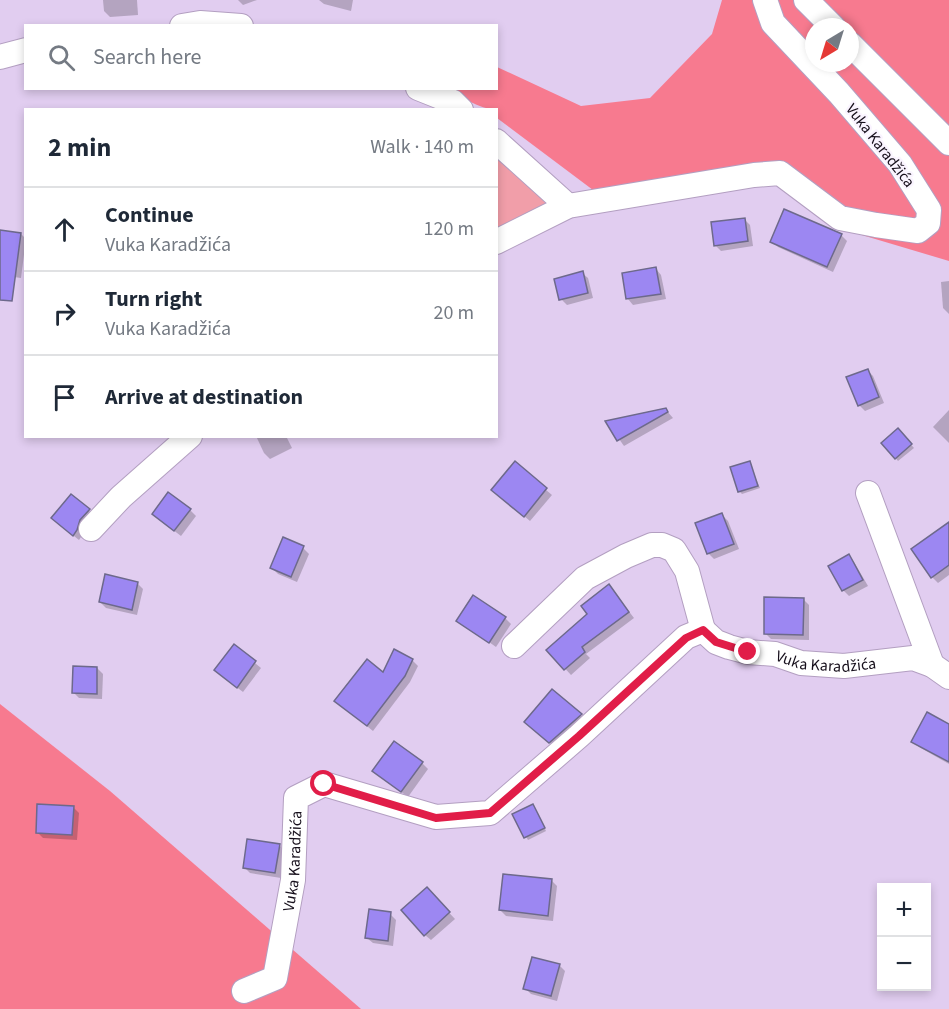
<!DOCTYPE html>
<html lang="en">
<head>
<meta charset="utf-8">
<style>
  body { margin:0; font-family:"Source Sans 3",sans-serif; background:#f2f2f3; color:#1f2937 }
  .controls { position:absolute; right:18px; bottom:18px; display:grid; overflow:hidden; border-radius:0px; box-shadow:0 3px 9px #0003 }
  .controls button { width:54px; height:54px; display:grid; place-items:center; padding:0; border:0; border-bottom:2px solid #e0e1e3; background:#fff; color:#1f2937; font:30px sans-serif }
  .compass { position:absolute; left:805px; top:18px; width:54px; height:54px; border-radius:50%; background:#fff; box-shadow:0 3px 9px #0003; rotate:218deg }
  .stop { position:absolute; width:18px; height:18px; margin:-14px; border:4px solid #e11d48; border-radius:50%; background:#fff }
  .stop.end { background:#e11d48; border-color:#fff; box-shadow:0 2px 6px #0008 }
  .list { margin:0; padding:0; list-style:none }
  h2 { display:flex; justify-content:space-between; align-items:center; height:78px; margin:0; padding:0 24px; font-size:26px }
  h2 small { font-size:20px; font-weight:400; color:#747a83 }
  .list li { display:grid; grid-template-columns:39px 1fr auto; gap:18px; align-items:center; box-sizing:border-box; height:84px; padding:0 24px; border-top:2px solid #e0e1e3 }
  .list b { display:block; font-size:22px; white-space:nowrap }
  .list p { margin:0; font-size:20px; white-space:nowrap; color:#747a83 }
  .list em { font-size:20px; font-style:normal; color:#747a83 }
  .icon { flex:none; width:33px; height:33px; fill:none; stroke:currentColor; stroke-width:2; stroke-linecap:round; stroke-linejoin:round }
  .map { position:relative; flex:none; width:949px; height:1009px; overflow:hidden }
  .search { position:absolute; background:#fff; box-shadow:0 3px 9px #0003; left:24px; top:24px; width:474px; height:66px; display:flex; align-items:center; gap:15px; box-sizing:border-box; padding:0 21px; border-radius:0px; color:#747a83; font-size:22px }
  .panel { position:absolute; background:#fff; box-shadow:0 3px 9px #0003; left:24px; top:108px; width:474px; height:330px; border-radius:0px }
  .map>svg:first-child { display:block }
  .green { fill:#f19ea9 }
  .forest { fill:#f77a8f; fill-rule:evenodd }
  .shadow { fill:#0003 }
  .building { fill:#9c87f2; stroke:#6d698b; stroke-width:1.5 }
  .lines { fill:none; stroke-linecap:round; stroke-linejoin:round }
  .minor-casing { stroke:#b39fc1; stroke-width:26 }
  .minor { stroke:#fff; stroke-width:24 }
  .route { stroke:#e11d48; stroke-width:8 }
  .labels { text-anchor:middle; stroke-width:4.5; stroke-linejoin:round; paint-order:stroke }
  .street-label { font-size:16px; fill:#160f1b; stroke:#faf4ff }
</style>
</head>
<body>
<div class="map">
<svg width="949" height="1009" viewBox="0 0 949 1009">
  <rect width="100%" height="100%" fill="#e1cdf0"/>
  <!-- green -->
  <polygon class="green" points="496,156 551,201 496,231"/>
  <!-- forest -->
  <g class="forest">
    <path d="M 722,0 L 949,0 L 949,261 L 835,227 L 782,165 L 601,196 L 497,118 L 496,110 C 479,109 461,96 445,89 L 496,88 L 497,67 L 581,106 L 650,98 L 712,34 ZM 814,27 L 850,27 L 850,63 L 814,63 Z"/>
    <polygon points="0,704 110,791 361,1009 0,1009"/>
  </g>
  <!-- shadow -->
  <g class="shadow">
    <polygon points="103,0 137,0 138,15 110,17 104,11"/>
    <polygon points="238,0 257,0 243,5"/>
    <polygon points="319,0 353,0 351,11 324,4"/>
    <polygon points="744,219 750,225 753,246 721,251 715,245"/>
    <polygon points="0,231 21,234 26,239 21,278 0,275"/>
    <polygon points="841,235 847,241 833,272 778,247 772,241"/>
    <polygon points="656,269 661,275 666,299 633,305 628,299"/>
    <polygon points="582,273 588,278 593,298 567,305 561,299"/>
    <polygon points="949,281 949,314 943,308 941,282"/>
    <polygon points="867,370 873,376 884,403 865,411 859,405"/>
    <polygon points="666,410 673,418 624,446 607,422"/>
    <polygon points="949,410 949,443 933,427"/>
    <polygon points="898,430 914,448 898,461 883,443"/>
    <polygon points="256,436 286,436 292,448 270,459 264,453"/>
    <polygon points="749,462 760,488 742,494 740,492"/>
    <polygon points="515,464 552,495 530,521 499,495"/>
    <polygon points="71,496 95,516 79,540 59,524"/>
    <polygon points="190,510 196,516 181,536 160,520"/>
    <polygon points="722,515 728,521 739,549 714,559 708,553"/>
    <polygon points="949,524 949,575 938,583 932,577"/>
    <polygon points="284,539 303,548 309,554 297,582 278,574 272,568"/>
    <polygon points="849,556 854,562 868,586 849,596 843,590"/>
    <polygon points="137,583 143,589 137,615 106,608 100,602"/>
    <polygon points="614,592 634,618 586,654 590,658 571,675 548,650"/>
    <polygon points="803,599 809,605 809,640 771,639 765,633"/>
    <polygon points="505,618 511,624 496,647 458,620"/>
    <polygon points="234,646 261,668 243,692 222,676"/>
    <polygon points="412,660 418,666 410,682 373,731 336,701 383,674"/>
    <polygon points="97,668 103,674 102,699 79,698 73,692"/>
    <polygon points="552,691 586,721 556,748 531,728"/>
    <polygon points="949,726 949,764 919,747 913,742"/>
    <polygon points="422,763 428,769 408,797 380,776"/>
    <polygon points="533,806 546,831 528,840 514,815"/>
    <polygon points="73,807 79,813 77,840 43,838 37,832"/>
    <polygon points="279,845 285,851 281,878 250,873 244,867"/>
    <polygon points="551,880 557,886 553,921 506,916 500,910"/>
    <polygon points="427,889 455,919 431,940 425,935"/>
    <polygon points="390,914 396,920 393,946 373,943 367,938"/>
    <polygon points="559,965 565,971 557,1001 531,994 525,988"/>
  </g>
  <!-- building -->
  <g class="building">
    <polygon points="784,209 842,234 827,267 770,242"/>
    <polygon points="745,218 748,241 714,246 711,222"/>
    <polygon points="0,230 21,233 12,301 0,300"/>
    <polygon points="656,267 661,294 626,299 622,273"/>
    <polygon points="583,271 588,293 559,300 554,279"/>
    <polygon points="868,369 879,397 858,406 846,377"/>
    <polygon points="666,408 668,412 617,441 605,421"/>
    <polygon points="898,428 912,444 895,459 881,443"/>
    <polygon points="515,461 547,488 524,517 491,490"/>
    <polygon points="750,461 758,486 738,492 730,467"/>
    <polygon points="168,492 191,509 174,531 152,514"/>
    <polygon points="71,494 90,509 80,520 77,530 73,536 51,518"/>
    <polygon points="722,513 734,544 707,554 695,523"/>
    <polygon points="949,522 949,565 931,578 911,549"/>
    <polygon points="283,537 304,546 291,577 270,568"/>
    <polygon points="849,554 863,580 842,591 828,566"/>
    <polygon points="105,574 138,582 132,610 99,602"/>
    <polygon points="609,584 629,612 582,647 585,652 564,670 546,650 587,614 581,606"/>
    <polygon points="473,595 506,617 489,643 456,621"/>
    <polygon points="764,597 804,598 803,635 764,634"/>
    <polygon points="234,644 256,661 237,688 214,670"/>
    <polygon points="394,649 413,659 405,676 367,726 334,701 367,659 383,672"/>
    <polygon points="73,666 97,667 97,694 72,693"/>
    <polygon points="552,689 582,714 549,743 524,722"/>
    <polygon points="927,712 949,724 949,762 911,742"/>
    <polygon points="394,741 423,762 401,792 372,771"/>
    <polygon points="37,804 74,806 72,835 36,833"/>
    <polygon points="533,804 545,828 524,838 512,814"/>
    <polygon points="247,839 280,844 275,873 243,868"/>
    <polygon points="503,874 552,879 548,916 499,910"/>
    <polygon points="427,887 450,912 424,936 401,910"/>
    <polygon points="369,909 391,912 388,941 365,938"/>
    <polygon points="532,957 560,964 551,996 523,989"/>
  </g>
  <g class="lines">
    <defs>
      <g id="minor">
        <polyline points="806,0 833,27"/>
        <polyline points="182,26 200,23 241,26"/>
        <polyline points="850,44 949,143"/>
        <polyline points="0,57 26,50"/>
        <polyline points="418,88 453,102 461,110"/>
        <polyline points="496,141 568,206"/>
        <polyline points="496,242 568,206 754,175 780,173 840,218 876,225 918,231 928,223 929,210 900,164 839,93 773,23 765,0"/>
        <polyline points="868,493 932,665"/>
        <polyline points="91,529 121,497 190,436"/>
        <polyline points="514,646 585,578 626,556 652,545 662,545 674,550 687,571 703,630"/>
        <path id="s1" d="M 244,991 L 275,978 L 293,880 L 296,798 L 324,784 L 436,817 L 490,813 L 579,736 L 686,637 L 703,630 L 716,642 L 729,647 L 748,652 L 775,654 L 801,663 L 844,666 L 913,658 L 932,665 L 949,677"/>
      </g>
    </defs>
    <!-- minor casing -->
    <use href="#minor" class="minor-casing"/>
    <!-- minor -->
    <use href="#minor" class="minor"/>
  </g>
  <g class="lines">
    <!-- route -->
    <polyline class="route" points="324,784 436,818 490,813 579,736 686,638 703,630 716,642 748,652"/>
  </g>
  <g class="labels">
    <!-- street labels -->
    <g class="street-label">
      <text transform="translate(881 145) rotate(52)" y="6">Vuka Karadžića</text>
      <text dy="6" stroke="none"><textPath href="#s1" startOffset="830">Vuka Karadžića</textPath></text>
      <text dy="6" stroke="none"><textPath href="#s1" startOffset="152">Vuka Karadžića</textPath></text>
    </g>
  </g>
</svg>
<div class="controls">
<button>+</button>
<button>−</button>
</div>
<svg class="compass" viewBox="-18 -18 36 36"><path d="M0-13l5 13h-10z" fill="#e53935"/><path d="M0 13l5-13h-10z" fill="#747a83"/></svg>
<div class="stop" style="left:324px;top:784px"></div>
<div class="stop end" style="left:748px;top:652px"></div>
<div class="search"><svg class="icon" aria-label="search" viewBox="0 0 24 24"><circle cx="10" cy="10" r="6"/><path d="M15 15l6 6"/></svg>Search here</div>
<section class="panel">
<h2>2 min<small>Walk · 140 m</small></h2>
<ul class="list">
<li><svg class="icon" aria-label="ahead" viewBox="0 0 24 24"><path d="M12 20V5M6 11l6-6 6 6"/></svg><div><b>Continue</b><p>Vuka Karadžića</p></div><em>120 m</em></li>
<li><svg class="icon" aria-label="right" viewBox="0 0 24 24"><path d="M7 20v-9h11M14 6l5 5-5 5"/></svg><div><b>Turn right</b><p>Vuka Karadžića</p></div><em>20 m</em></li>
<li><svg class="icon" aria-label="arrive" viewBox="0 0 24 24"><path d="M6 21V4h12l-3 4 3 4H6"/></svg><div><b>Arrive at destination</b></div></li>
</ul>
</section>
</div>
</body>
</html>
